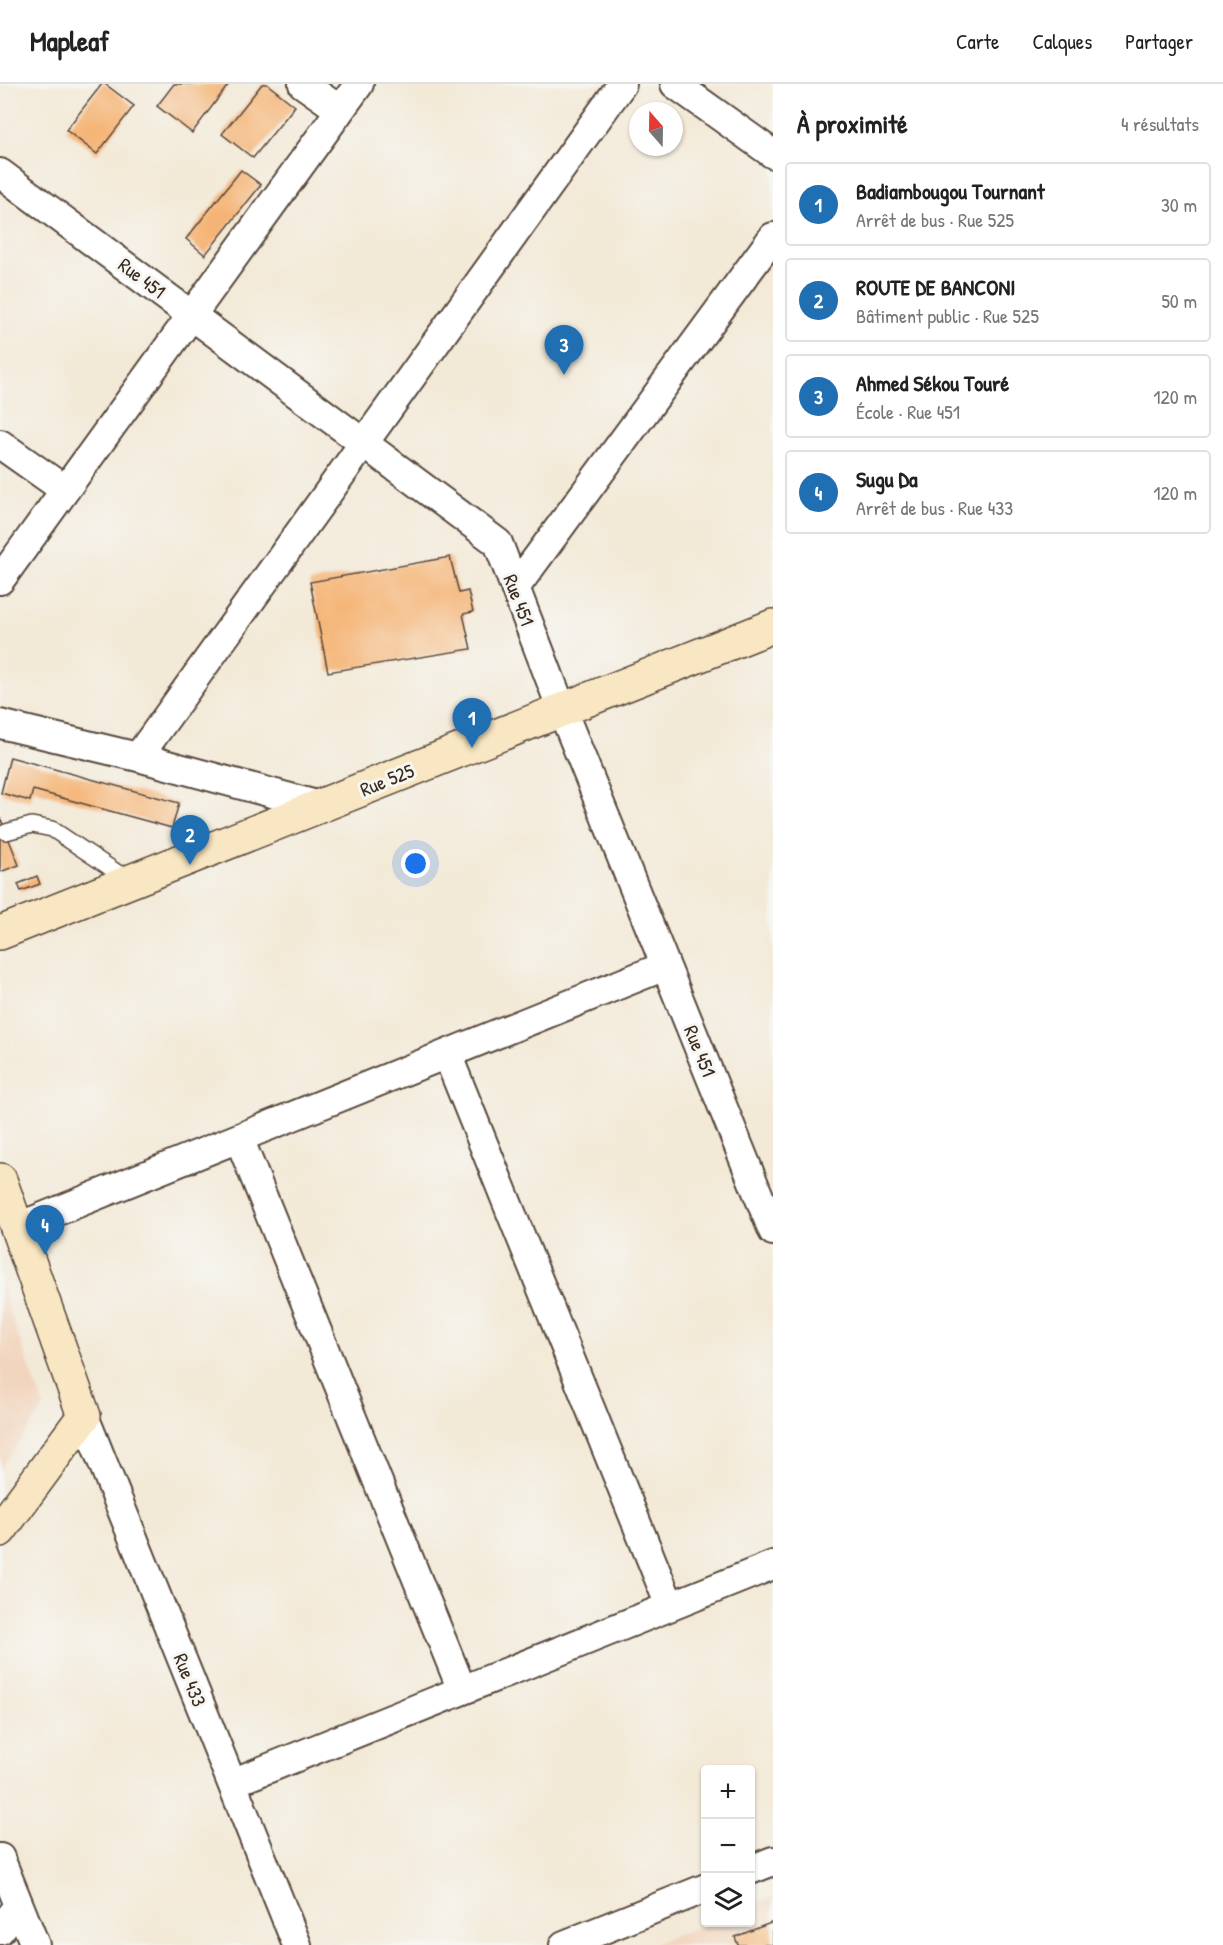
<!DOCTYPE html>
<html lang="fr">
<head>
<meta charset="utf-8">
<style>
	:root { --surface:#fff; --page:#f2f2f2; --text:#222; --muted:#767676; --line:#e0e0e0; --accent:#1f6fb2 }
	body { margin:0; font-family:"Patrick Hand",sans-serif; background:var(--page); color:var(--text) }
	.controls { position:absolute; right:18px; bottom:18px; display:grid; overflow:hidden; border-radius:6px; box-shadow:0 2px 4px #0004 }
	.controls button { width:54px; height:54px; display:grid; place-items:center; padding:0; border:0; border-bottom:2px solid var(--line); background:var(--surface); color:var(--text); font:30px sans-serif }
	.compass { position:absolute; left:629px; top:18px; width:54px; height:54px; border-radius:50%; background:var(--surface); box-shadow:0 2px 4px #0004; rotate:340deg }
	.you { position:absolute; left:416px; top:780px; width:21px; height:21px; margin:-15px; border:4px solid #fff; border-radius:50%; background:#1a73e8; box-shadow:0 0 0 9px #1a73e833 }
	.badge { display:grid; place-items:center; width:39px; height:39px; border-radius:50%; background:var(--accent); color:#fff; font-size:20px; font-weight:700 }
	.pin { position:absolute; translate:-50% -50px; filter:drop-shadow(0 2px 3px #0008) }
	.pin::after { content:''; position:absolute; top:32px; width:21px; height:18px; background:inherit; clip-path:polygon(0 0,100% 0,50% 100%) }
	.list { margin:0; padding:0; list-style:none }
	h2 { display:flex; justify-content:space-between; align-items:center; height:78px; margin:0; padding:0 24px; font-size:26px }
	h2 small { font-size:20px; font-weight:400; color:var(--muted) }
	.list li { display:grid; grid-template-columns:39px 1fr auto; gap:18px; align-items:center; box-sizing:border-box; height:84px; margin:0 12px 12px; padding:0 12px; border:2px solid var(--line); border-radius:6px }
	.list b { display:block; font-size:22px; white-space:nowrap }
	.list p { margin:0; font-size:20px; white-space:nowrap; color:var(--muted) }
	.list em { font-size:20px; font-style:normal; color:var(--muted) }
	.icon { flex:none; width:33px; height:33px; fill:none; stroke:currentColor; stroke-width:2; stroke-linecap:round; stroke-linejoin:round }
	.map { position:relative; flex:none; width:773px; height:1861px; overflow:hidden }
	header { display:flex; align-items:center; gap:36px; box-sizing:border-box; height:84px; padding:0 30px; background:var(--surface); border-bottom:2px solid var(--line) }
	header strong { font-size:28px }
	nav { display:flex; gap:33px; margin-inline-start:auto; font-size:21px }
	main { display:flex }
	aside { flex:1; background:var(--surface) }
	.map>svg:first-child { display:block }
	.built { fill:#f2d5bd }
	.building { fill:#f5b475 }
	.lines { fill:none; stroke-linecap:round; stroke-linejoin:round }
	.lane-casing { stroke:#57473a; stroke-width:18 }
	.street-casing { stroke:#57473a; stroke-width:32 }
	.secondary-casing { stroke:#57473a; stroke-width:36 }
	.lane { stroke:#fff; stroke-width:15 }
	.street { stroke:#fff; stroke-width:28 }
	.secondary { stroke:#f9e7c3; stroke-width:33 }
	.labels { text-anchor:middle; stroke-width:6; stroke-linejoin:round; paint-order:stroke }
	.street-label { font-size:20px; fill:#3b2a1e; stroke:#f6f6f2 }
</style>
</head>
<body>
<header>
<strong>Mapleaf</strong>
<nav><a>Carte</a><a>Calques</a><a>Partager</a></nav>
</header>
<main>
<div class="map">
<svg width="773" height="1861" viewBox="0 0 773 1861">
	<rect width="100%" height="100%" fill="#f6f6f2"/>
	<filter id="ink" filterUnits="userSpaceOnUse"><feTurbulence type="fractalNoise" baseFrequency=".0167" numOctaves="2"/><feDisplacementMap in="SourceGraphic" scale="12" xChannelSelector="R" yChannelSelector="G"/><feConvolveMatrix kernelMatrix="1 2 1 2 8 2 1 2 1" color-interpolation-filters="sRGB"/></filter>
	<filter id="wash" filterUnits="userSpaceOnUse"><feTurbulence type="fractalNoise" baseFrequency=".008" numOctaves="4" result="noise"/><feDisplacementMap in="SourceGraphic" scale="24" xChannelSelector="R" yChannelSelector="G"/><feGaussianBlur stdDeviation="1.35" result="paint"/><feColorMatrix in="noise" values="0 0 0 0 0 0 0 0 0 0 0 0 0 0 0 0 0 1.4 0 .05"/><feComposite in="paint" operator="in"/></filter>
	<g filter="url(#wash)">
		<rect width="100%" height="100%" fill="#f3e9d7"/>
		<!-- built -->
		<path class="built" d="M 0,1201 L 44,1323 L 0,1385 Z
			M 773,1812 L 773,1861 L 651,1861 L 707,1839 L 750,1838 L 751,1821 Z"/>
		<g id="blocks">
			<!-- building -->
			<path class="building" d="M 102,0 L 105,0 L 134,22 L 97,70 L 66,46 Z
				M 174,0 L 229,0 L 192,49 L 157,22 Z
				M 262,0 L 267,0 L 295,22 L 253,74 L 222,50 Z
				M 241,86 L 261,101 L 205,171 L 186,155 Z
				M 450,473 L 459,509 L 468,507 L 473,528 L 463,530 L 471,565 L 328,588 L 310,498 Z
				M 10,673 L 179,719 L 172,744 L 33,706 L 30,717 L 1,709 Z
				M 0,733 L 19,781 L 0,788 Z
				M 37,792 L 40,800 L 21,807 L 18,800 Z
				M 773,1838 L 773,1861 L 738,1861 L 735,1853 Z"/>
		</g>
	</g>
	<g filter="url(#ink)">
		<use href="#blocks" fill-opacity="0" stroke="#57473a" stroke-width="1.5"/>
		<g class="lines">
			<defs>
				<path id="lane" d="M 6,748 L 32,741 L 52,745 L 130,797"/>
				<path id="street" d="M 303,0 L 340,26
					M 675,0 L 773,70
					M 0,89 L 498,459 L 562,626 L 773,1147
					M 0,360 L 65,406
					M 0,496 L 359,0
					M 515,504 L 773,153
					M 0,640 L 138,673 L 320,722
					M 138,673 L 622,0
					M 447,970 L 670,1522
					M 239,1054 L 462,1606
					M 18,1143 L 665,882
					M 84,1332 L 297,1861
					M 232,1699 L 773,1481
					M 0,1774 L 35,1861
					M 750,1786 L 773,1777
					M 0,1846 L 19,1822
					M 564,1861 L 706,1804"/>
				<path id="secondary" d="M 0,849 L 773,542
					M 0,1096 L 84,1332 L 0,1446"/>
			</defs>
			<!-- lane casing -->
			<use href="#lane" class="lane-casing"/>
			<!-- street casing -->
			<use href="#street" class="street-casing"/>
			<!-- secondary casing -->
			<use href="#secondary" class="secondary-casing"/>
			<!-- lane -->
			<use href="#lane" class="lane"/>
			<!-- street -->
			<use href="#street" class="street"/>
			<!-- secondary -->
			<use href="#secondary" class="secondary"/>
		</g>
	</g>
	<g class="labels">
		<!-- street labels -->
		<g class="street-label">
			<text transform="translate(142 194) rotate(37)" y="7">Rue 451</text>
			<text transform="translate(519 516) rotate(69)" y="7">Rue 451</text>
			<text transform="translate(387 696) rotate(-22)" y="7">Rue 525</text>
			<text transform="translate(700 967) rotate(68)" y="7">Rue 451</text>
			<text transform="translate(190 1596) rotate(68)" y="7">Rue 433</text>
		</g>
	</g>
</svg>
<div class="controls">
<button>+</button>
<button>−</button>
<button><svg class="icon" aria-label="layers" viewBox="0 0 24 24"><path d="M12 4l9 5-9 5-9-5zM3 14l9 5 9-5"/></svg></button>
</div>
<svg class="compass" viewBox="-18 -18 36 36"><path d="M0-13l5 13h-10z" fill="#e53935"/><path d="M0 13l5-13h-10z" fill="#767676"/></svg>
<div class="you"></div>
<div class="pin badge" style="left:472px;top:664px">1</div>
<div class="pin badge" style="left:190px;top:781px">2</div>
<div class="pin badge" style="left:564px;top:291px">3</div>
<div class="pin badge" style="left:45px;top:1171px">4</div>
</div>
<aside>
<h2>À proximité<small>4 résultats</small></h2>
<ul class="list">
<li><span class="badge">1</span><div><b>Badiambougou Tournant</b><p>Arrêt de bus · Rue 525</p></div><em>30 m</em></li>
<li><span class="badge">2</span><div><b>ROUTE DE BANCONI</b><p>Bâtiment public · Rue 525</p></div><em>50 m</em></li>
<li><span class="badge">3</span><div><b>Ahmed Sékou Touré</b><p>École · Rue 451</p></div><em>120 m</em></li>
<li><span class="badge">4</span><div><b>Sugu Da</b><p>Arrêt de bus · Rue 433</p></div><em>120 m</em></li>
</ul>
</aside>
</main>
</body>
</html>
